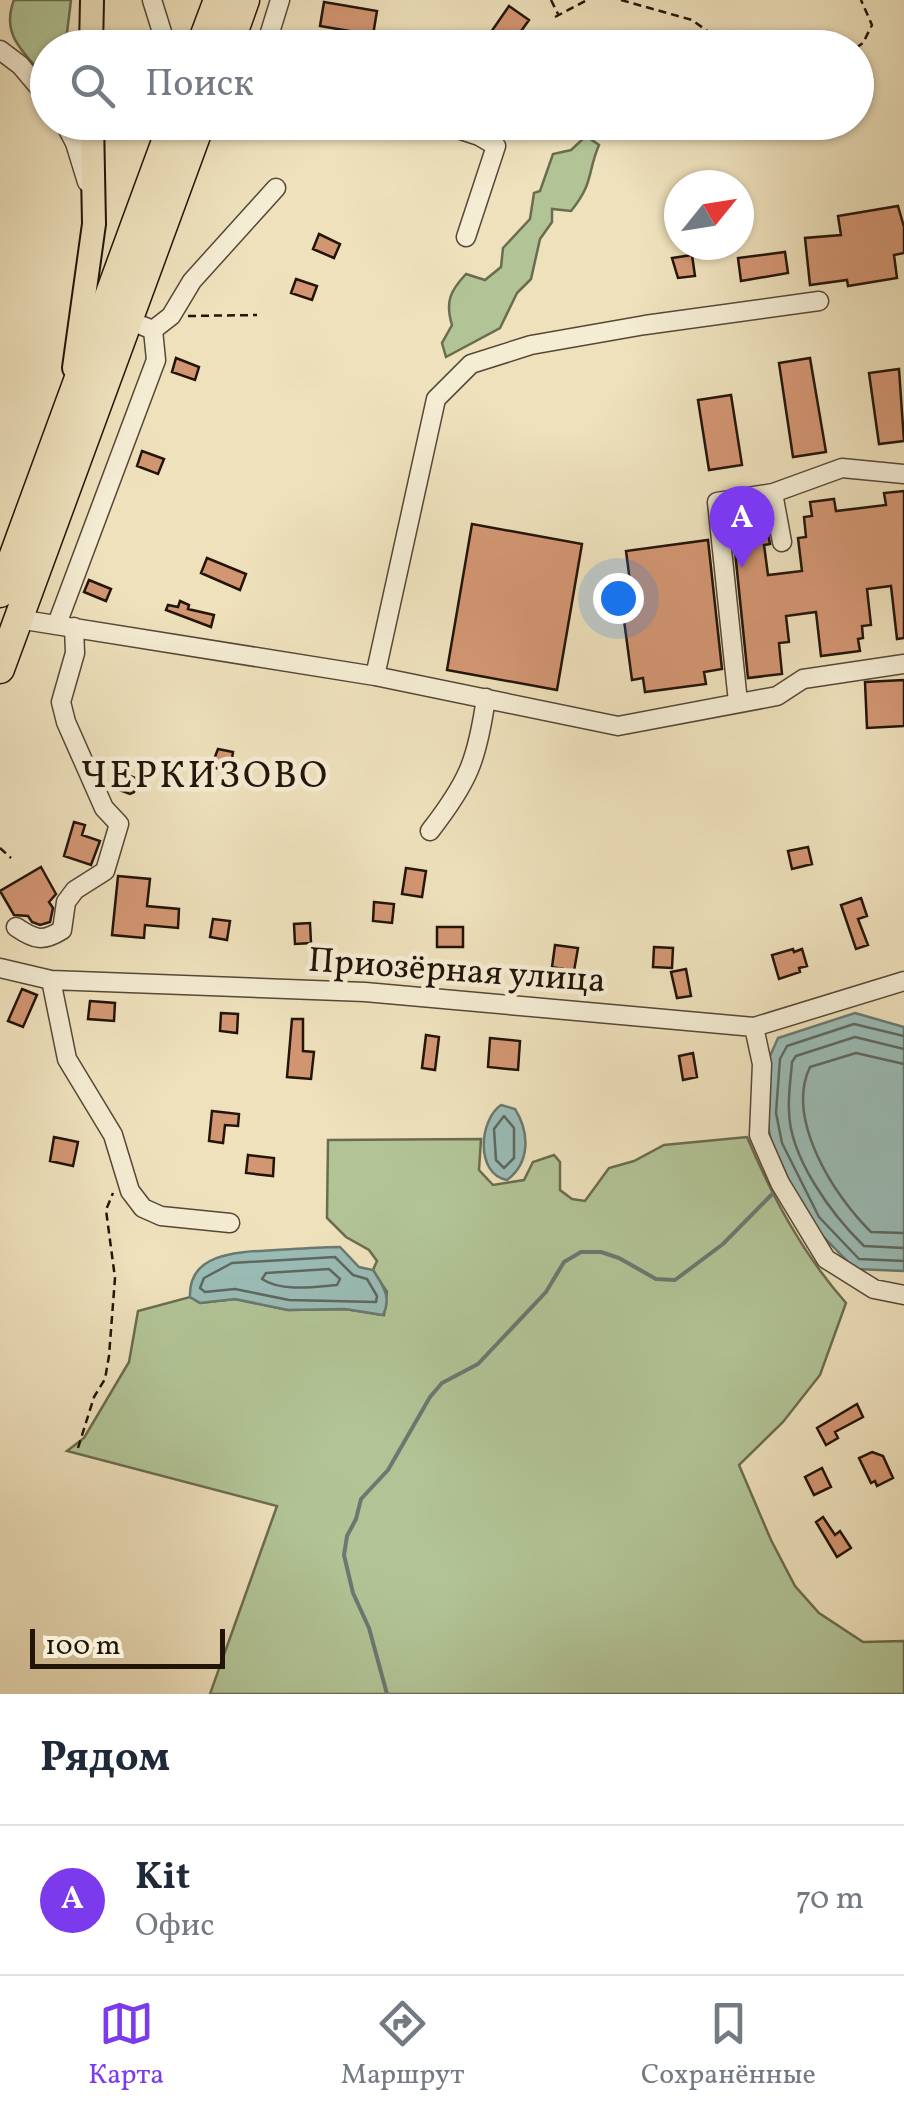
<!DOCTYPE html>
<html lang="ru">
<head>
<meta charset="utf-8">
<style>
	:root { --surface:#fff; --page:#f6f6f7; --text:#1f2937; --muted:#747a83; --line:#e0e1e3; --accent:#7c3aed }
	body { margin:0; font-family:Vollkorn,serif; background:var(--page); color:var(--text) }
	.compass { position:absolute; left:664px; top:170px; width:90px; height:90px; border-radius:50%; background:var(--surface); box-shadow:0 2px 8px #0004; rotate:60deg }
	.scale { position:absolute; left:30px; bottom:25px; width:195px; box-sizing:border-box; padding-left:10px; border:5px solid #231409; border-top:0; font-size:28px; line-height:35px; white-space:nowrap; color:#231409; -webkit-text-stroke:8px #f4ecd3; paint-order:stroke }
	.you { position:absolute; left:618px; top:598px; width:35px; height:35px; margin:-25px; border:8px solid #fff; border-radius:50%; background:#1a73e8; box-shadow:0 0 0 15px #1a73e833 }
	.badge { display:grid; place-items:center; width:65px; height:65px; border-radius:50%; background:var(--accent); color:#fff; font-size:32px; font-weight:700 }
	.pin { position:absolute; translate:-50% -82px; filter:drop-shadow(0 2px 5px #0008) }
	.pin::after { content:''; position:absolute; top:52px; width:35px; height:30px; background:inherit; clip-path:polygon(0 0,100% 0,50% 100%) }
	.list { margin:0; padding:0; list-style:none }
	h2 { display:flex; justify-content:space-between; align-items:center; height:130px; margin:0; padding:0 40px; font-size:42px }
	h2 small { font-size:32px; font-weight:400; color:var(--muted) }
	.list li { display:grid; grid-template-columns:65px 1fr auto; gap:30px; align-items:center; box-sizing:border-box; height:150px; padding:0 40px; border-top:2px solid var(--line) }
	.list b { display:block; font-size:38px; white-space:nowrap }
	.list p { margin:0; font-size:32px; white-space:nowrap; color:var(--muted) }
	.list em { font-size:32px; font-style:normal; color:var(--muted) }
	.icon { flex:none; width:55px; height:55px; fill:none; stroke:currentColor; stroke-width:2; stroke-linecap:round; stroke-linejoin:round }
	.map { position:relative; flex:none; width:904px; height:1694px; overflow:hidden }
	.search { position:absolute; background:var(--surface); box-shadow:0 2px 8px #0004; left:30px; right:30px; top:30px; height:110px; display:flex; align-items:center; gap:25px; box-sizing:border-box; padding:0 35px; border-radius:55px; color:var(--muted); font-size:38px }
	.sheet { height:280px; background:var(--surface) }
	nav { display:flex; justify-content:space-around; align-items:center; box-sizing:border-box; height:140px; border-top:2px solid var(--line); background:var(--surface); font-size:28px; color:var(--muted) }
	nav a { display:grid; justify-items:center; gap:5px }
	nav .on { color:var(--accent) }
	.map>svg:first-child { display:block }
	.green { fill:#b2c496; stroke:#6a6c50; stroke-width:2.5 }
	.water { fill:#9abcb6; stroke:#6a7971; stroke-width:2.5 }
	.lines { fill:none; stroke-linecap:round; stroke-linejoin:round }
	.shore { stroke:#5e6860; stroke-width:2.5 }
	.stream { stroke:#6a7971; stroke-width:4 }
	.building { fill:#d39673; stroke:#231409; stroke-width:2.5 }
	.minor-casing { stroke:#564736; stroke-width:21 }
	.major-casing { stroke:#231409; stroke-width:26 }
	.highway-casing { stroke:#231409; stroke-width:31 }
	.path { stroke:#231409; stroke-width:2.5; stroke-dasharray:8 5; stroke-linecap:butt }
	.minor { stroke:#f4ecd3; stroke-width:18 }
	.major { stroke:#eee1bc; stroke-width:22 }
	.highway { stroke:#eee1bc; stroke-width:28 }
	.labels { text-anchor:middle; stroke-width:9; stroke-linejoin:round; paint-order:stroke }
	.street-label { font-size:35px; fill:#231409; stroke:#f4ecd3 }
	.neighbourhood-label { font-size:38px; letter-spacing:2.5px; fill:#231409; stroke:#f4ecd3 }
</style>
</head>
<body>
<div class="map">
<svg width="904" height="1694" viewBox="0 0 904 1694">
	<rect width="100%" height="100%" fill="#eee1bc"/>
	<filter id="stains"><feTurbulence type="fractalNoise" baseFrequency=".002" numOctaves="4"/><feColorMatrix values="0 0 0 0 .2 0 0 0 0 .09 0 0 0 0 .02 0 0 0 .5 -.17"/></filter>
	<radialGradient id="worn" r=".72"><stop offset=".6" stop-color="#630" stop-opacity="0"/><stop offset="1" stop-color="#630" stop-opacity=".3"/></radialGradient>
	<!-- green -->
	<path class="green" d="M 14,0 L 71,0 L 66,41 L 62,47 L 48,48 L 47,79 C 25,53 0,36 14,0 Z
		M 586,136 L 599,145 C 587,173 594,183 571,211 L 552,209 L 552,222 L 540,239 L 531,279 L 517,293 L 500,328 L 446,357 L 442,343 L 452,325 C 445,302 450,291 466,274 L 485,280 L 501,267 L 503,248 L 530,219 L 534,193 L 540,191 L 553,154 L 571,150 Z
		M 747,1137 C 773,1198 802,1253 846,1303 L 820,1375 L 783,1422 L 739,1465 L 771,1540 L 795,1586 L 819,1613 L 863,1642 L 904,1641 L 904,1694 L 210,1694 L 277,1506 L 67,1451 L 84,1438 L 129,1362 L 138,1311 L 190,1297 L 200,1303 L 235,1299 L 288,1310 L 345,1309 L 384,1315 L 387,1292 L 373,1270 L 377,1261 L 369,1250 L 346,1237 L 327,1218 L 328,1140 L 481,1139 L 479,1170 L 493,1185 L 524,1180 L 533,1162 L 554,1155 L 560,1162 L 560,1190 L 572,1199 L 585,1201 L 609,1168 L 634,1161 L 664,1145 Z"/>
	<!-- water -->
	<path class="water" d="M 855,1013 L 904,1027 L 904,1271 L 855,1269 L 811,1224 L 772,1147 L 766,1114 L 770,1056 L 778,1038 Z
		M 501,1105 L 515,1109 C 530,1133 530,1163 507,1180 C 475,1174 479,1120 501,1105 Z
		M 340,1247 L 359,1267 L 373,1270 C 383,1286 392,1297 383,1315 L 345,1309 L 288,1310 L 235,1299 L 200,1303 L 190,1297 C 188,1251 242,1252 276,1250 C 297,1249 319,1247 340,1247 Z"/>
	<g class="lines">
		<!-- shore -->
		<path class="shore" d="M 904,1036 L 854,1024 L 787,1046 L 780,1059 L 776,1113 L 782,1143 L 819,1217 L 859,1259 L 904,1261
			M 904,1049 L 855,1037 L 796,1056 L 792,1062 C 791,1078 788,1094 789,1110 C 789,1157 832,1215 864,1246 L 904,1248
			M 904,1064 L 856,1053 L 810,1067 C 785,1119 834,1196 871,1232 L 904,1233
			M 504,1116 L 514,1128 L 514,1158 L 504,1168 L 496,1160 L 494,1129 Z
			M 335,1257 L 353,1275 L 367,1279 L 377,1296 L 376,1302 L 289,1300 L 235,1289 L 205,1292 L 200,1288 L 204,1278 L 232,1263 Z
			M 329,1269 L 340,1279 L 337,1285 C 314,1287 281,1292 262,1279 L 266,1273 Z"/>
		<!-- stream -->
		<path class="stream" d="M 387,1694 L 369,1628 L 353,1593 L 344,1555 L 347,1536 L 356,1519 L 361,1499 L 388,1470 L 430,1397 L 442,1383 L 478,1364 L 546,1292 L 564,1262 L 581,1252 L 601,1252 L 619,1258 L 656,1279 L 675,1280 L 723,1244 L 778,1188"/>
	</g>
	<!-- building -->
	<path class="building" d="M 324,2 L 377,11 L 373,35 L 320,26 Z
		M 509,6 L 529,20 L 509,48 L 480,48 Z
		M 898,206 L 904,227 L 904,253 L 894,255 L 897,278 L 848,286 L 847,280 L 810,285 L 805,238 L 841,235 L 838,216 Z
		M 319,234 L 340,244 L 334,258 L 313,249 Z
		M 785,252 L 788,273 L 741,281 L 738,258 Z
		M 692,255 L 695,276 L 678,278 L 672,258 Z
		M 296,279 L 317,286 L 312,300 L 291,293 Z
		M 176,358 L 199,367 L 195,380 L 172,372 Z
		M 810,358 L 826,452 L 793,457 L 779,363 Z
		M 899,369 L 904,441 L 879,444 L 869,373 Z
		M 731,395 L 742,465 L 709,470 L 698,400 Z
		M 142,451 L 164,459 L 158,474 L 137,466 Z
		M 904,491 L 904,638 L 897,639 L 891,586 L 867,589 L 871,625 L 862,626 L 863,638 L 858,639 L 860,651 L 821,656 L 816,612 L 786,616 L 789,642 L 779,643 L 782,674 L 748,678 L 733,532 L 740,531 L 739,520 L 759,517 L 761,530 L 767,529 L 770,544 L 764,545 L 768,575 L 802,571 L 798,538 L 806,537 L 804,517 L 812,516 L 810,502 L 834,499 L 836,511 L 886,505 L 884,493 Z
		M 472,524 L 582,544 L 557,690 L 447,670 Z
		M 708,540 L 722,669 L 704,672 L 706,684 L 645,692 L 643,678 L 632,680 L 623,613 L 634,612 L 626,551 Z
		M 207,558 L 246,574 L 240,590 L 201,573 Z
		M 89,580 L 111,589 L 106,601 L 84,592 Z
		M 180,601 L 189,605 L 188,609 L 214,615 L 211,627 L 166,610 L 168,605 L 178,607 Z
		M 904,680 L 904,726 L 867,728 L 865,682 Z
		M 218,749 L 233,752 L 230,771 L 211,767 Z
		M 119,772 L 138,779 L 134,792 L 130,794 L 114,788 Z
		M 74,822 L 85,825 L 82,835 L 100,841 L 91,865 L 64,856 Z
		M 808,847 L 812,864 L 792,869 L 788,851 Z
		M 41,867 L 56,894 L 49,902 L 53,908 L 50,922 L 40,925 L 32,922 L 28,916 L 14,915 L 0,891 Z
		M 406,868 L 426,871 L 422,897 L 402,894 Z
		M 118,876 L 150,879 L 147,906 L 179,909 L 178,928 L 145,925 L 144,938 L 112,935 Z
		M 861,898 L 867,916 L 858,919 L 868,945 L 856,949 L 841,905 Z
		M 374,902 L 394,904 L 392,923 L 373,921 Z
		M 213,919 L 230,921 L 227,940 L 210,937 Z
		M 310,923 L 311,943 L 295,944 L 294,924 Z
		M 437,927 L 463,927 L 463,947 L 437,947 Z
		M 555,945 L 578,948 L 574,971 L 552,967 Z
		M 654,947 L 673,948 L 672,968 L 653,967 Z
		M 793,949 L 794,952 L 802,949 L 807,966 L 799,968 L 800,972 L 779,979 L 772,955 Z
		M 686,969 L 691,996 L 677,998 L 671,972 Z
		M 22,989 L 37,995 L 23,1027 L 8,1021 Z
		M 90,1001 L 115,1003 L 114,1021 L 88,1019 Z
		M 221,1013 L 238,1014 L 237,1033 L 220,1031 Z
		M 292,1019 L 303,1019 L 303,1051 L 314,1052 L 311,1079 L 287,1077 Z
		M 426,1035 L 439,1037 L 435,1070 L 422,1068 Z
		M 490,1038 L 520,1041 L 518,1070 L 488,1067 Z
		M 693,1053 L 697,1077 L 683,1080 L 679,1056 Z
		M 212,1111 L 239,1114 L 238,1126 L 225,1125 L 223,1143 L 209,1141 Z
		M 54,1137 L 78,1142 L 73,1166 L 50,1161 Z
		M 248,1155 L 274,1158 L 273,1176 L 246,1173 Z
		M 857,1404 L 863,1417 L 835,1432 L 838,1438 L 826,1445 L 817,1428 Z
		M 872,1452 L 883,1456 L 893,1478 L 877,1486 L 875,1481 L 871,1483 L 859,1458 Z
		M 822,1468 L 831,1487 L 814,1495 L 805,1477 Z
		M 823,1517 L 835,1535 L 840,1531 L 851,1548 L 837,1557 L 816,1522 Z"/>
	<g class="lines">
		<defs>
			<path id="minor" d="M 152,0 L 167,48
				M 269,48 L 267,42 L 280,0
				M 0,50 L 20,65 L 48,98
				M 64,122 L 75,143 L 87,182
				M 437,122 L 479,136 L 496,146 L 466,237
				M 143,326 L 153,330 L 171,316 L 192,281 L 276,188
				M 773,493 L 842,468 L 904,474
				M 18,619 L 375,676 L 618,726 L 777,696 L 803,679 L 904,664
				M 57,624 L 156,360 L 153,330
				M 375,676 L 436,399 L 471,364 L 531,345 L 645,325 L 819,301
				M 738,702 L 717,502 L 773,493 L 782,542
				M 430,831 C 468,782 477,761 486,698
				M 16,927 C 35,940 43,942 62,930 L 66,902 L 75,890 L 105,871 L 119,824 L 104,808 L 66,722 L 61,702 L 75,653 L 74,627
				M 0,968 L 51,980 L 365,992 L 754,1027 L 904,981
				M 51,980 L 67,1059 L 113,1135 L 130,1191 L 143,1208 L 161,1216 L 230,1223
				M 754,1027 L 762,1064 L 759,1135 L 780,1183 L 826,1259 L 874,1289 L 904,1295"/>
			<path id="major" d="M 91,48 L 92,0
				M 74,368 L 94,224 L 92,122"/>
			<path id="highway" d="M 200,48 L 218,0
				M 228,48 L 245,0
				M 0,593 L 173,122
				M 0,669 L 201,122"/>
		</defs>
		<!-- minor casing -->
		<use href="#minor" class="minor-casing"/>
		<!-- major casing -->
		<use href="#major" class="major-casing"/>
		<!-- highway casing -->
		<use href="#highway" class="highway-casing"/>
		<!-- path -->
		<path class="path" d="M 551,0 L 558,14
			M 621,0 L 692,20 L 731,48
			M 555,17 L 587,0
			M 856,48 L 863,43 L 872,25 L 861,0
			M 188,316 L 257,315
			M 0,848 L 11,858
			M 78,1448 L 94,1397 L 105,1379 L 109,1356 L 115,1278 L 106,1210 L 113,1193"/>
		<!-- minor -->
		<use href="#minor" class="minor"/>
		<!-- major -->
		<use href="#major" class="major"/>
		<!-- highway -->
		<use href="#highway" class="highway"/>
	</g>
	<g class="labels">
		<!-- street labels -->
		<g class="street-label">
			<text transform="translate(457 969) rotate(4)" y="12">Приозёрная улица</text>
		</g>
		<!-- neighbourhood labels -->
		<g class="neighbourhood-label">
			<text x="205" y="787">ЧЕРКИЗОВО</text>
		</g>
	</g>
	<rect width="100%" height="100%" filter="url(#stains)"/>
	<rect width="100%" height="100%" fill="url(#worn)"/>
</svg>
<svg class="compass" viewBox="-18 -18 36 36"><path d="M0-13l5 13h-10z" fill="#e53935"/><path d="M0 13l5-13h-10z" fill="#747a83"/></svg>
<div class="scale">100 m</div>
<div class="you"></div>
<div class="pin badge" style="left:742px;top:568px">A</div>
<div class="search"><svg class="icon" aria-label="search" viewBox="0 0 24 24"><circle cx="10" cy="10" r="6"/><path d="M15 15l6 6"/></svg>Поиск</div>
</div>
<section class="sheet">
<h2>Рядом<small></small></h2>
<ul class="list">
<li><span class="badge">A</span><div><b>Kit</b><p>Офис</p></div><em>70 m</em></li>
</ul>
</section>
<nav>
<a class="on"><svg class="icon" aria-label="map" viewBox="0 0 24 24"><path d="M3 6l6-2 6 2 6-2v14l-6 2-6-2-6 2zM9 4v14M15 6v14"/></svg>Карта</a>
<a><svg class="icon" aria-label="directions" viewBox="0 0 24 24"><path d="M12 3l9 9-9 9-9-9zM9 14v-3h6M13 9l2 2-2 2"/></svg>Маршрут</a>
<a><svg class="icon" aria-label="saved" viewBox="0 0 24 24"><path d="M7 4h10v16l-5-4-5 4z"/></svg>Сохранённые</a>
</nav>
</body>
</html>
